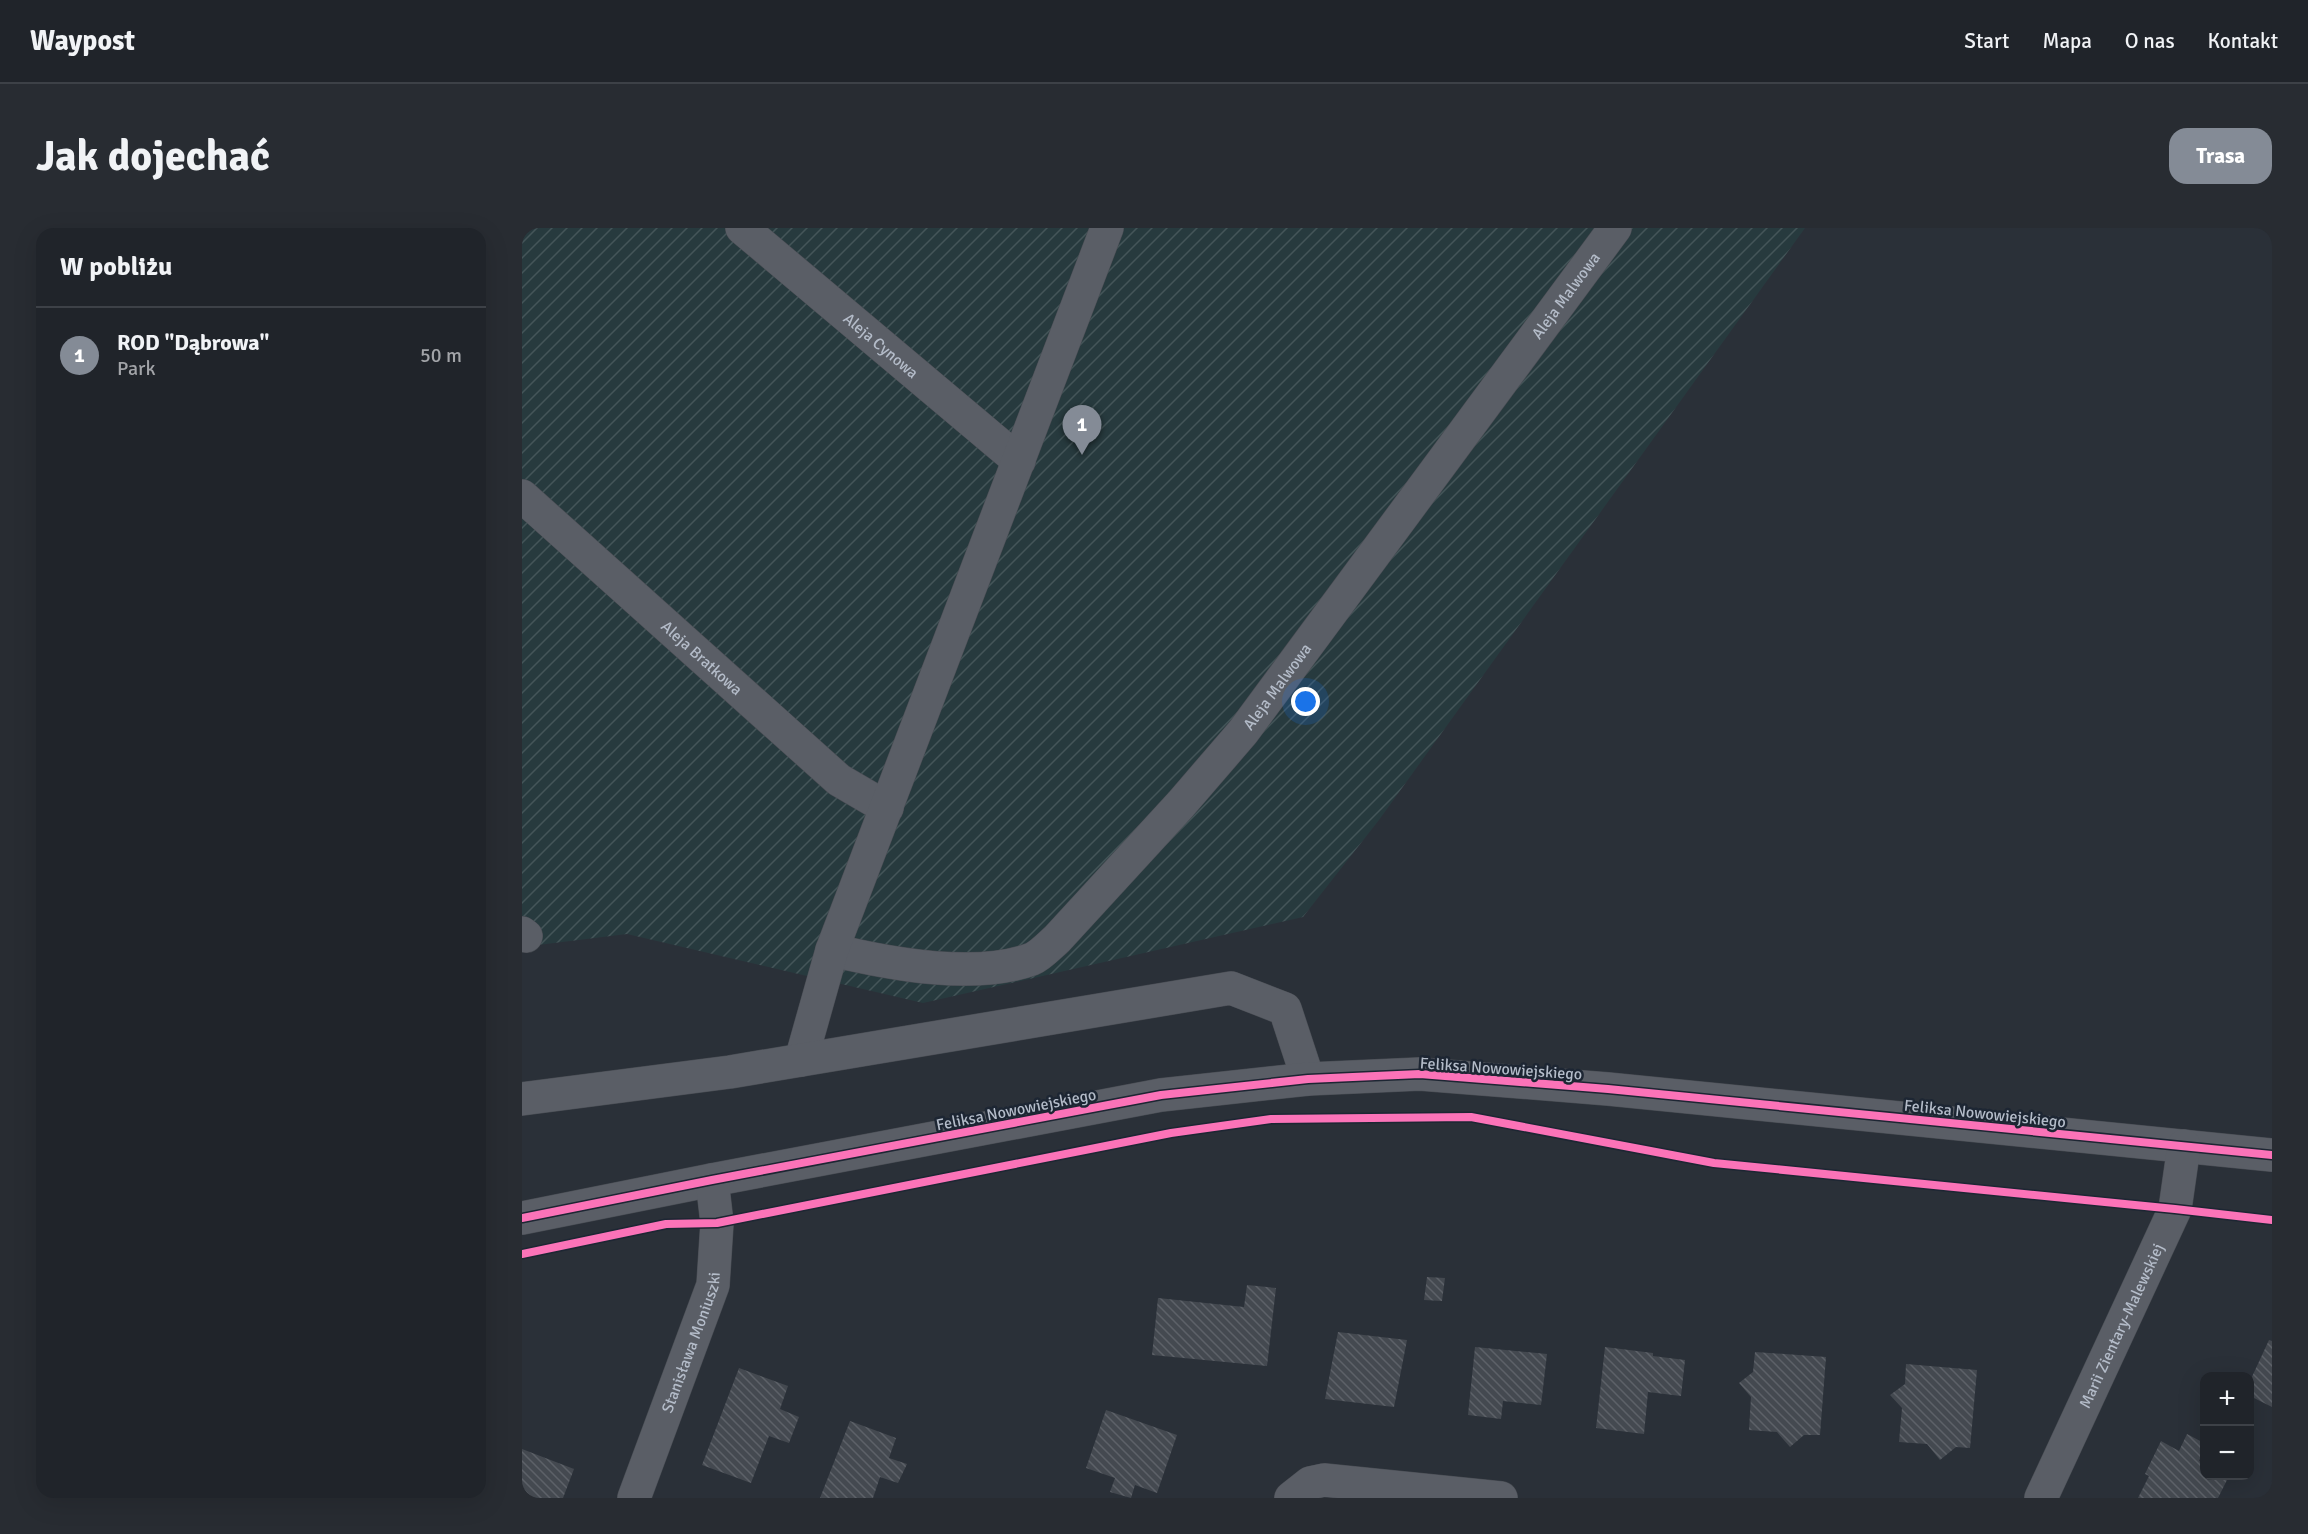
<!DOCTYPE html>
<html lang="pl">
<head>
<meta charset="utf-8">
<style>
	:root { --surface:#20242a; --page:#282c32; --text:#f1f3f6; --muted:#a2a4a8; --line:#3d4147; --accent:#848b96 }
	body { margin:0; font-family:Signika,sans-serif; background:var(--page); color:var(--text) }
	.controls { position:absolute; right:18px; bottom:18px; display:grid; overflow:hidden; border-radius:12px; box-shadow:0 6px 24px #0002 }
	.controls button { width:54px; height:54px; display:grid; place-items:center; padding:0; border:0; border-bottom:2px solid var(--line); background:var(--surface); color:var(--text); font:30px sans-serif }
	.you { position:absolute; left:784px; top:474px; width:21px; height:21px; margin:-15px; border:4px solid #fff; border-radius:50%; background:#1a73e8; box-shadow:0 0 0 9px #1a73e833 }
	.badge { display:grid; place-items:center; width:39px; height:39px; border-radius:50%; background:var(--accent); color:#fff; font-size:20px; font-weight:700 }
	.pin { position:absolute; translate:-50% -50px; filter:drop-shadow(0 2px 3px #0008) }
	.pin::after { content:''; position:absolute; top:32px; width:21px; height:18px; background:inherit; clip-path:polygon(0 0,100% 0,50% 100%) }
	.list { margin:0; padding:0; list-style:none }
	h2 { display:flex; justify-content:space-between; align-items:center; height:78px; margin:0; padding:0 24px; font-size:26px }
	h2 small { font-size:20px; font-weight:400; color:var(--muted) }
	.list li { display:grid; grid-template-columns:39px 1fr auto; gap:18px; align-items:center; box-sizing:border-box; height:96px; padding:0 24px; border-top:2px solid var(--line) }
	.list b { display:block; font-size:22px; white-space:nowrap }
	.list p { margin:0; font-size:20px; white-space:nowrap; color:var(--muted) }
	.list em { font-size:20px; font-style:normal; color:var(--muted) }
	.map { position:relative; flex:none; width:1750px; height:1270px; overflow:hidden; border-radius:18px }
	header { display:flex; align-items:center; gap:36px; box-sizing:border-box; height:84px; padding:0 30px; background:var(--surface); border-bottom:2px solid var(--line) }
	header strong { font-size:28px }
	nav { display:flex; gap:33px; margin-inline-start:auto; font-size:21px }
	.intro { display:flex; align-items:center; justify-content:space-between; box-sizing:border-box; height:144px; padding:0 36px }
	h1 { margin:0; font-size:42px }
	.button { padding:15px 27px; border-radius:18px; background:var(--accent); color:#fff; font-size:21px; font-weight:700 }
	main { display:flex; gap:36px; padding:0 36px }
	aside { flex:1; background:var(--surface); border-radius:18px; box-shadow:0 6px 24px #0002 }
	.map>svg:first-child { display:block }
	.garden { fill:url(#garden-furrows) }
	.building { fill:url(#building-back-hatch) }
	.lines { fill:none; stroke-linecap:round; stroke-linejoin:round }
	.minor-casing { stroke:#484c53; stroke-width:34 }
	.minor { stroke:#5a5e66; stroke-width:33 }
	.cycleway-casing { stroke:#1d2633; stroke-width:11 }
	.cycleway { stroke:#fb73b8; stroke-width:8 }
	.labels { text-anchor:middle; stroke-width:5; stroke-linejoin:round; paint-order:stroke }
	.street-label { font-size:16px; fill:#b4bcc9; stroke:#1d2633 }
</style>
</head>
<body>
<header>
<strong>Waypost</strong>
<nav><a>Start</a><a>Mapa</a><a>O nas</a><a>Kontakt</a></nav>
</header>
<div class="intro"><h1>Jak dojechać</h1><a class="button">Trasa</a></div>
<main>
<aside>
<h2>W pobliżu<small></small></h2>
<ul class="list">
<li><span class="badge">1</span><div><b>ROD &quot;Dąbrowa&quot;</b><p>Park</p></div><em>50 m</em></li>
</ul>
</aside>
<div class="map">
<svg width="1750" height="1270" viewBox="0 0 1750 1270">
	<defs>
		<pattern id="garden-furrows" width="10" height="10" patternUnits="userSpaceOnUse" patternTransform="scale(1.5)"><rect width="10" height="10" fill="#273a3e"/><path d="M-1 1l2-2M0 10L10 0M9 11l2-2" fill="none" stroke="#445559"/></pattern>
		<pattern id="building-back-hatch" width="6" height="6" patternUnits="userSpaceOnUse" patternTransform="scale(1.5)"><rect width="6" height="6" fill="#444950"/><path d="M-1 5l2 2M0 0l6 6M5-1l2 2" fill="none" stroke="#5d6168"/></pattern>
	</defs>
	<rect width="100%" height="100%" fill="#2a3038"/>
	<!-- garden -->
	<path class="garden" d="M 0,0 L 1283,0 L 857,592 L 781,689 L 401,775 L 105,706 L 0,719 Z"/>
	<!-- building -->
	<path class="building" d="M 905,1049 L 923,1050 L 920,1073 L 902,1072 Z
		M 725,1057 L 754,1060 L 745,1138 L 630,1127 L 636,1070 L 722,1079 Z
		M 816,1104 L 885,1112 L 872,1179 L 803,1171 Z
		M 1747,1112 L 1750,1113 L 1750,1179 L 1728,1168 L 1728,1153 Z
		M 953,1119 L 1025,1126 L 1019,1177 L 981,1173 L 979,1191 L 946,1187 Z
		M 1083,1119 L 1131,1125 L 1131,1128 L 1163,1132 L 1159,1168 L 1126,1164 L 1122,1206 L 1074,1200 Z
		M 1233,1124 L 1304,1129 L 1298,1207 L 1282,1207 L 1268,1219 L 1255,1204 L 1227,1202 L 1229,1169 L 1217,1155 L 1231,1144 Z
		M 1384,1136 L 1455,1142 L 1448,1220 L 1434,1219 L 1418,1232 L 1405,1216 L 1377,1214 L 1380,1180 L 1368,1167 L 1383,1156 Z
		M 217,1140 L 266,1158 L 258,1181 L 277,1189 L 267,1215 L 247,1208 L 229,1255 L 180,1237 Z
		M 584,1182 L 655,1207 L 635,1265 L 613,1257 L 609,1270 L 588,1264 L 593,1250 L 564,1240 Z
		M 328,1193 L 374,1210 L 367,1230 L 385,1236 L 376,1255 L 358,1249 L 351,1270 L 298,1270 Z
		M 1665,1206 L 1682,1215 L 1682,1222 L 1677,1233 L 1682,1235 L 1682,1248 L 1707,1248 L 1696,1270 L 1616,1270 L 1627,1248 L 1623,1246 L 1639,1213 L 1657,1223 Z
		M 0,1221 L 52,1241 L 41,1270 L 0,1270 Z"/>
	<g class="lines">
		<defs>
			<g id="minor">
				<path id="s1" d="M 220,0 L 497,233"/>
				<path id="s2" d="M 0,268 L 317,552 L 365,580"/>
				<path d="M 0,705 L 4,708"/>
				<path id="s3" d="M 310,722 C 368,736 453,752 510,731 C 519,727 528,717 535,711 L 659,576 L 721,504 L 1093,0"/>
				<path d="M 279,832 L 310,722 L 585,0"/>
				<path d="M 0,871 L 208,844 L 709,760 L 763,781 L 786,851"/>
				<path d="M 0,990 L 190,952 L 639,867 L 786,851 L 898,846 L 1086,861 L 1750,927"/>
				<path id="s4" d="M 112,1270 L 191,1057 L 195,995 L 190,952"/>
				<path d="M 769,1270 L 788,1255 L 802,1252 L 979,1270"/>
				<path id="s5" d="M 1519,1270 L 1653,981 L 1662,918"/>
			</g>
		</defs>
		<!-- minor casing -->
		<use href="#minor" class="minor-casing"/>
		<!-- minor -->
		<use href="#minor" class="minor"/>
		<defs>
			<path id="cycleway" d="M 0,990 L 190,952 L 639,867 L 786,851 L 898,846 L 1086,861 L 1750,927
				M 0,1026 L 144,996 L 195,995 L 649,905 L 749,891 L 949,889 L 1192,935 L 1653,981 L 1750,992"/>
		</defs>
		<!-- cycleway casing -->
		<use href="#cycleway" class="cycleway-casing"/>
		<!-- cycleway -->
		<use href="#cycleway" class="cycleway"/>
	</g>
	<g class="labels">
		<!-- street labels -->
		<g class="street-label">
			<text dy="6" stroke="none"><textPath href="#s3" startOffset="1056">Aleja Malwowa</textPath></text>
			<text dy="6" stroke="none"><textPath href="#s1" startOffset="182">Aleja Cynowa</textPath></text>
			<text dy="6" stroke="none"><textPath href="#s2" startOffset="242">Aleja Bratkowa</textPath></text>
			<text dy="6" stroke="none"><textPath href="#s3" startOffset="570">Aleja Malwowa</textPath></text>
			<text transform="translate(979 840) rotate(4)" y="6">Feliksa Nowowiejskiego</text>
			<text transform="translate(494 881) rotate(-11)" y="6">Feliksa Nowowiejskiego</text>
			<text transform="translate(1463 885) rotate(6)" y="6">Feliksa Nowowiejskiego</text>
			<text dy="6" stroke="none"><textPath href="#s5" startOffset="190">Marii Zientary-Malewskiej</textPath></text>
			<text dy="6" stroke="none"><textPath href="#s4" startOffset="166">Stanisława Moniuszki</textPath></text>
		</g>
	</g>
</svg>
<div class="controls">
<button>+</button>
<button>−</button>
</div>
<div class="you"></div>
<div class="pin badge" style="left:560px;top:227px">1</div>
</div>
</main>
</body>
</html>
